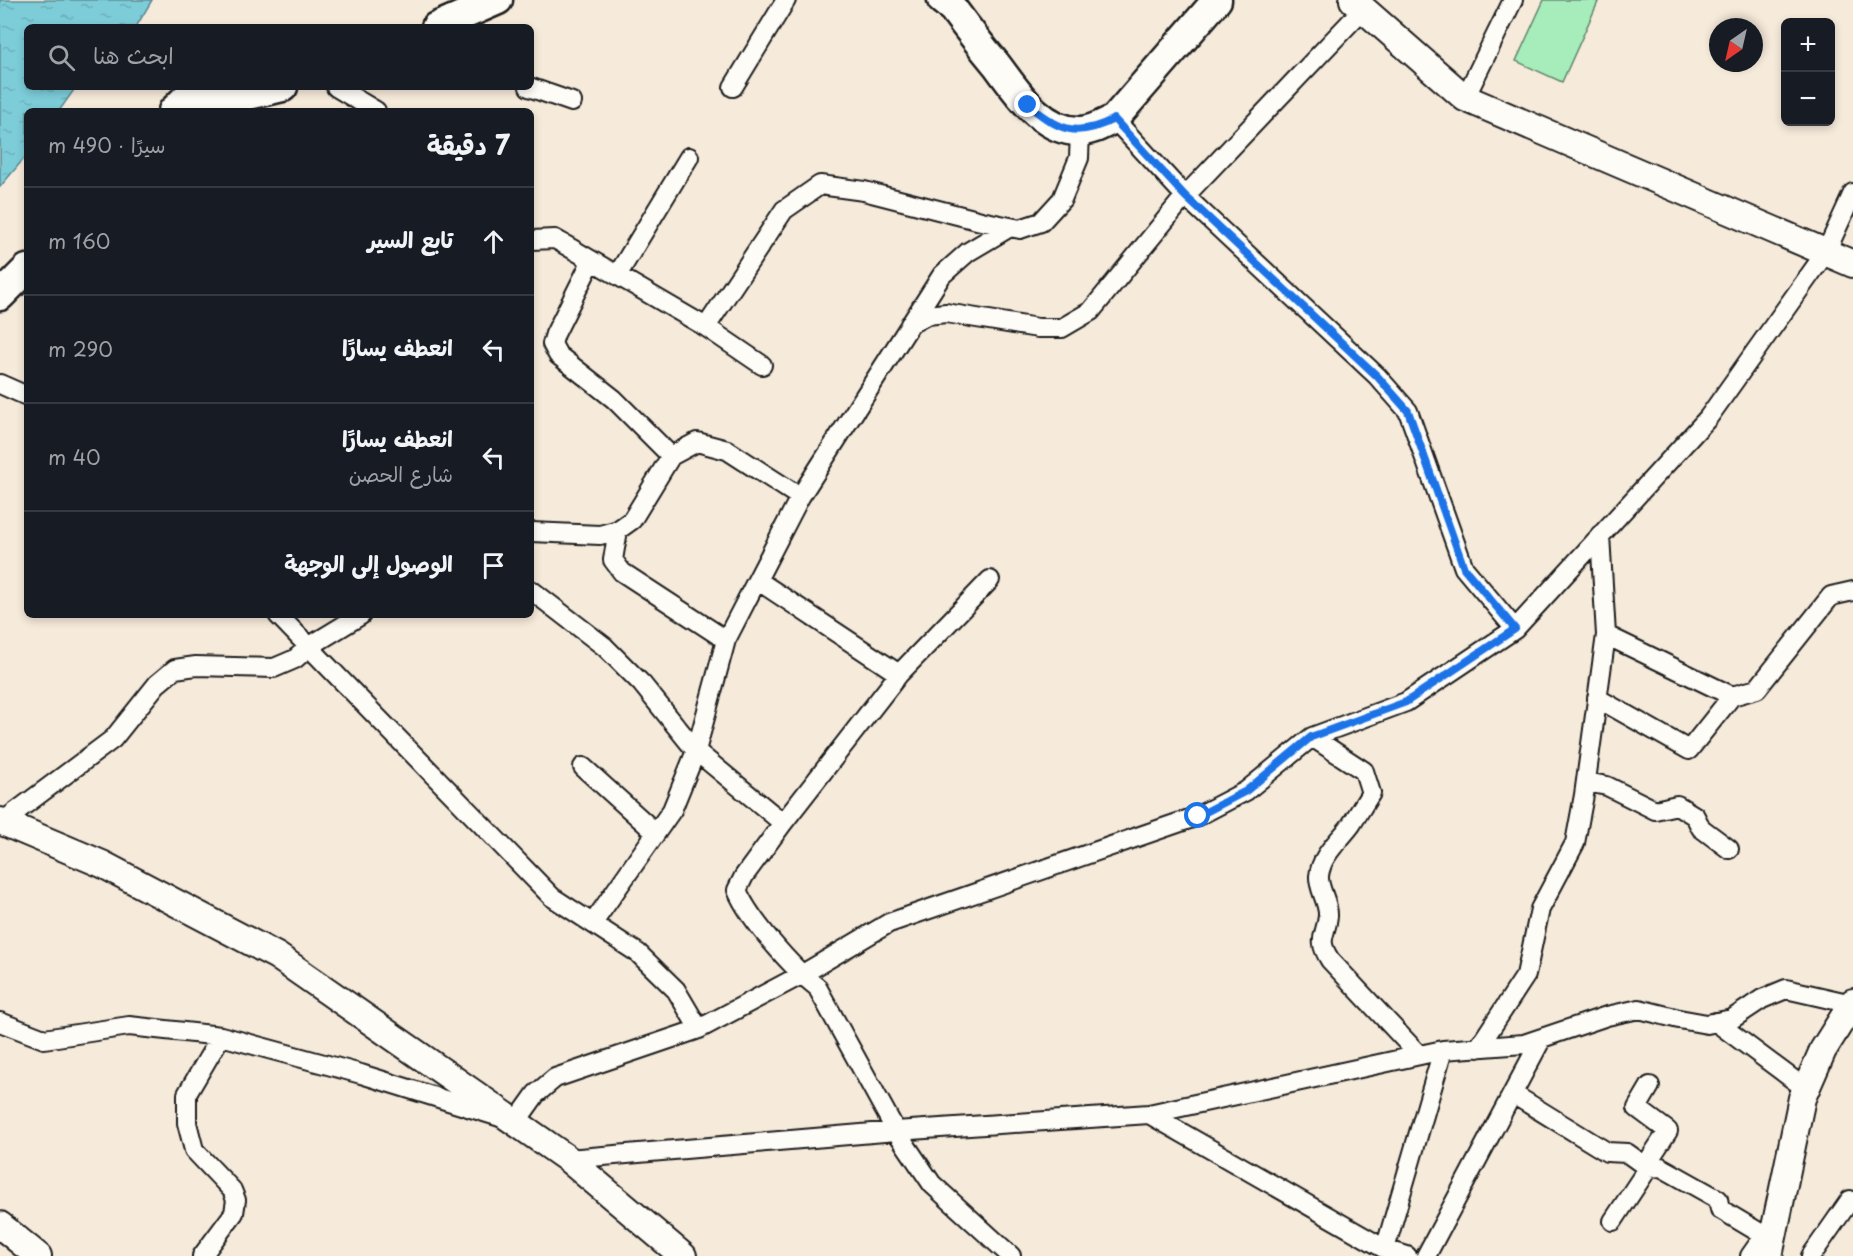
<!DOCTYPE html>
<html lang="ar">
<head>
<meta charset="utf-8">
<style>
	:root { --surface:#171b24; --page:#20242c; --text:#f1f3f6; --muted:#9ea1a6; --line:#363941 }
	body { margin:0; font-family:"Playpen Sans","Playpen Sans Arabic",sans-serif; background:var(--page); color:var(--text); direction:rtl }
	.controls { position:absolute; right:18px; top:18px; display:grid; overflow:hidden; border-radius:9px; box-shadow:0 3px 9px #0003 }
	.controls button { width:54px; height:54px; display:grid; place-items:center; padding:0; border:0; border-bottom:2px solid var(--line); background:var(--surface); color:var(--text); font:30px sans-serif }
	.compass { position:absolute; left:1709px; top:18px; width:54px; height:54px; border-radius:50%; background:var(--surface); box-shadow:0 3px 9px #0003; rotate:214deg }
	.stop { position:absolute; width:18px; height:18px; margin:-14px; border:4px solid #1a73e8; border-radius:50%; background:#fff }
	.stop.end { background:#1a73e8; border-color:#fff; box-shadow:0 2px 6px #0008 }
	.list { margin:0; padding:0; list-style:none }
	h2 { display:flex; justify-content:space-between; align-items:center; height:78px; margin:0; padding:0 24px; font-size:26px }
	h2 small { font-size:20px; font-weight:400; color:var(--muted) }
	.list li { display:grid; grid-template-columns:39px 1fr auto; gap:18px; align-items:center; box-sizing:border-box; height:108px; padding:0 24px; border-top:2px solid var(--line) }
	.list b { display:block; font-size:22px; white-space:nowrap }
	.list p { margin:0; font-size:20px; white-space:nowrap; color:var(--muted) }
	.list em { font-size:20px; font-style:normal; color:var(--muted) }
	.icon { flex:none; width:33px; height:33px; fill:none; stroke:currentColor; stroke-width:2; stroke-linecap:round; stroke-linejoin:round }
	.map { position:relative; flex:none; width:1853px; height:1256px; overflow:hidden; direction:ltr }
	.search { position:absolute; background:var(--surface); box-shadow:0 3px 9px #0003; left:24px; top:24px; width:510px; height:66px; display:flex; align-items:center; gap:15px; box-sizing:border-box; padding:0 21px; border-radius:9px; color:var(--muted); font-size:22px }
	.panel { position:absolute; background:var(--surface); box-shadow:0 3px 9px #0003; left:24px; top:108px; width:510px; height:510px; border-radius:9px; direction:rtl }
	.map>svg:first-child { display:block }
	.garden { fill:#a6edbb; stroke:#61846c; stroke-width:1.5 }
	.water { fill:url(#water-ripples); stroke:#56868d; stroke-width:1.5 }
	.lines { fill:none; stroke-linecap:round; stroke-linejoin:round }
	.street-casing { stroke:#1c1c1c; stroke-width:22 }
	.secondary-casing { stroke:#1c1c1c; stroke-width:30 }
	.primary-casing { stroke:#1c1c1c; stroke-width:33 }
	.street { stroke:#fdfcf7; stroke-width:18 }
	.secondary { stroke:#fdfcf7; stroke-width:26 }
	.primary { stroke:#fdfcf7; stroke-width:28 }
	.route { stroke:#1a73e8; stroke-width:8 }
</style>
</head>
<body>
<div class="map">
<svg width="1853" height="1256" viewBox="0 0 1853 1256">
	<defs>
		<pattern id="water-ripples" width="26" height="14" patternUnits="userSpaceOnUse" patternTransform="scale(1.5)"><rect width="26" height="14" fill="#7dcdd9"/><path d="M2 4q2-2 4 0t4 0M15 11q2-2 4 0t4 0" fill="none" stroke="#6bafba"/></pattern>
	</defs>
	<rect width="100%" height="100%" fill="#f6eada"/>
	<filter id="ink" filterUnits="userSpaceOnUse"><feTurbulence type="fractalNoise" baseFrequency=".0167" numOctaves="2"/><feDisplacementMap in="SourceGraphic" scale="12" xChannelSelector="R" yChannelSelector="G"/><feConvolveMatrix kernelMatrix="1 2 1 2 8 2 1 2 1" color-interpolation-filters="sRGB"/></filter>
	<g filter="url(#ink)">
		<!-- garden -->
		<path class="garden" d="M 1544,0 L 1594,0 L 1598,2 L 1562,82 L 1516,61 Z"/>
		<!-- water -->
		<path class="water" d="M 0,0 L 152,0 L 136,27 L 27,27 L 27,87 L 76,87 L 59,111 L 27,111 L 27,155 L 0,187 Z"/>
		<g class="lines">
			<defs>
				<path id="street" d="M 336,87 L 376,111
					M 529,87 L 572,102
					M 733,87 L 786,0
					M 1465,98 L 1513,0
					M 1114,119 L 1185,196 L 1377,376 L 1408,411 L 1464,568 L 1515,629
					M 531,240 L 555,239 L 706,327 L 762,365
					M 591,262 L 555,334 L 552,344 L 558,355 L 614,399 L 671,456
					M 618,274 L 689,157
					M 910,324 L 927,315 L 946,313 L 1038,328 L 1062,328 L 1091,311 L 1185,196 L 1363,9
					M 706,327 L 784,210 L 820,185 L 864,191 L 981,221 L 1020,229 L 1041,222 L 1062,199 L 1079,158 L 1080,131
					M 0,384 L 27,396
					M 618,530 L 613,560 L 622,572 L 726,640
					M 531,532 L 600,535 L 618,530 L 632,520 L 671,456 L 697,442 L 727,450 L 800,497
					M 757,580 L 899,674
					M 990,580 L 899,674 L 783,823 L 744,876 L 737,890 C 749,919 792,968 817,987 L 896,1131 L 932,1184 L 1011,1256
					M 531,590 L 605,647 L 642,684 L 696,751 L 783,823
					M 278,615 L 552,897 L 638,953 L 676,990 L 699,1029
					M 1606,635 L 1732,696 L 1757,689 L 1831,596 L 1853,591
					M 1597,698 L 1689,750 L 1732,696
					M 1312,737 L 1364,771 L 1371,793 C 1364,804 1358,814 1351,825 C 1340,840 1321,855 1319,876 C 1318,889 1329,902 1328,916 C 1326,937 1316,938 1330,960 L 1419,1055
					M 583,767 L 656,833
					M 1586,782 L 1607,786 L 1655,810 L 1677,805 L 1695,816 L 1701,828 L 1729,849
					M 2,822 L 113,739 L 157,684 L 175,669 L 196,666 L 274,668 L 295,659 L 310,646 L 361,615
					M 593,923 L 672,810 L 696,751 L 726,640 L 800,497 L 942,275 L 968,252 L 1010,227
					M 0,1022 L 44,1039 L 129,1026 L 221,1036 L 361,1074 L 516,1122 L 536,1094 L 555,1078 L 699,1029 L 801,975 L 889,923 L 1198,816 L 1246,791 L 1312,737 L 1406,702 L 1515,629 L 1708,418 L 1826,252 L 1853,193
					M 1716,1022 L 1806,1089
					M 1478,1048 L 1526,975 L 1540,909 L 1575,843 L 1584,795 L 1606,635 L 1600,535
					M 1513,1094 L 1607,1152 L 1627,1153 L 1648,1168 L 1661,1167 L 1718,1199 L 1720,1209 L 1772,1240
					M 1149,1114 L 1385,1249 L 1407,1256
					M 568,1159 L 896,1131 L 1149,1114 L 1443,1050 L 1524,1044 L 1607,1016 L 1639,1009 L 1679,1019 L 1707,1024 L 1732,1019 L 1762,999 L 1786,989 L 1852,1004
					M 1645,1166 L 1668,1131 L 1637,1108 L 1650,1086
					M 1613,1221 L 1648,1168
					M 1385,1249 L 1443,1050
					M 202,1256 L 234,1213 L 236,1200 L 232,1190 L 194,1150 L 187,1123 L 187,1094 L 221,1036
					M 1426,1256 L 1542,1038
					M 1750,1256 L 1757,1246 L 1772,1240
					M 1811,1256 L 1850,1200 L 1853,1202"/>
				<path id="secondary" d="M 1353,0 L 1465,98 L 1853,264
					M 0,821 L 102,864 L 277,956 L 568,1159 L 683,1256
					M 0,1225 L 38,1256
					M 1769,1256 L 1802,1098 L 1823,1050 L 1853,1002"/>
				<path id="primary" d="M 942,0 L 953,9 C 967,28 981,46 996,64 C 1016,90 1041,132 1080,131 C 1092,131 1103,124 1114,119 L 1217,0
					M 436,27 L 498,0
					M 173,111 L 190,94 L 245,96 L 283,87
					M 0,296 L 27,269"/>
			</defs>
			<!-- street casing -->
			<use href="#street" class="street-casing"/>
			<!-- secondary casing -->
			<use href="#secondary" class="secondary-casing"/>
			<!-- primary casing -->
			<use href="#primary" class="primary-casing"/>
			<!-- street -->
			<use href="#street" class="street"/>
			<!-- secondary -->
			<use href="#secondary" class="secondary"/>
			<!-- primary -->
			<use href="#primary" class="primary"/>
		</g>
	</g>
	<g class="lines" filter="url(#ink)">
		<!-- route -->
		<path class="route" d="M 1028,105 C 1060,131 1077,138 1114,119 L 1185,196 L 1377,376 L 1408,411 L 1464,568 L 1515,629 L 1406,702 L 1311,737 L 1246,791 L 1198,816"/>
	</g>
</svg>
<div class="controls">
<button>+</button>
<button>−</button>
</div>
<svg class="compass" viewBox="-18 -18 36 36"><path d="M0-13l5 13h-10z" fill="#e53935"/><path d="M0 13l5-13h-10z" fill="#9ea1a6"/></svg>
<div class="stop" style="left:1198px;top:816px"></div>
<div class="stop end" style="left:1028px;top:105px"></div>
<div class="search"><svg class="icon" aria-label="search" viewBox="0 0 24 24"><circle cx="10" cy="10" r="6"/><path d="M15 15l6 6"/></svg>ابحث هنا</div>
<section class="panel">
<h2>7 دقيقة<small>سيرًا · 490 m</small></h2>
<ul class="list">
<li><svg class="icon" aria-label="ahead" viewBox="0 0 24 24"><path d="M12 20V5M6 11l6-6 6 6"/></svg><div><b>تابع السير</b></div><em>160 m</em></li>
<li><svg class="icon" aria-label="left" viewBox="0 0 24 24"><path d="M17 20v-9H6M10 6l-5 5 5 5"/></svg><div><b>انعطف يسارًا</b></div><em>290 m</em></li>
<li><svg class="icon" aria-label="left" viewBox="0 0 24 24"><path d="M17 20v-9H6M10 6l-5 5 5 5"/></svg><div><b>انعطف يسارًا</b><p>شارع الحصن</p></div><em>40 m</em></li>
<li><svg class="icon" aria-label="arrive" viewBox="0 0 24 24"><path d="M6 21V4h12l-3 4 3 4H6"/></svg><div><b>الوصول إلى الوجهة</b></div></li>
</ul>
</section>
</div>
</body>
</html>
